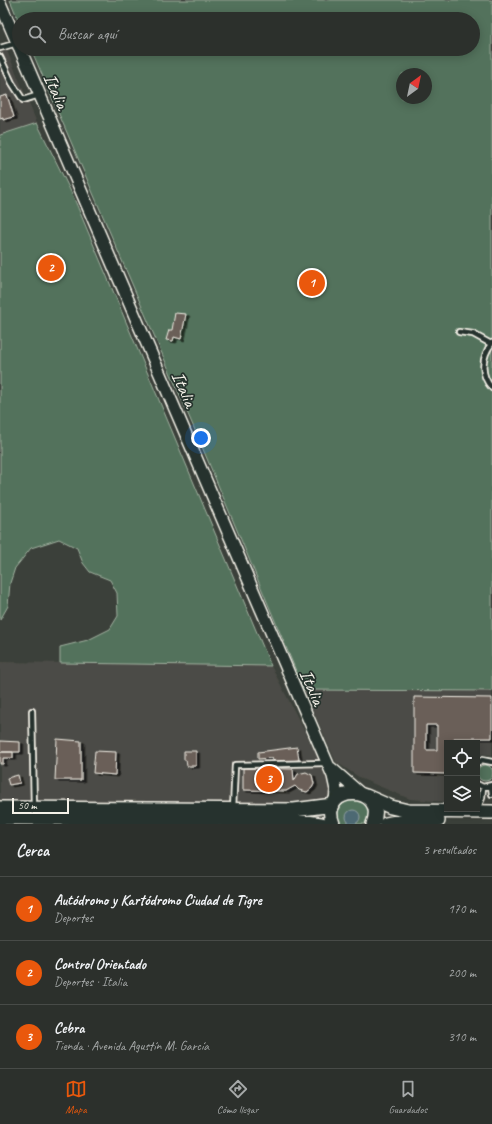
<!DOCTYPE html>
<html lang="es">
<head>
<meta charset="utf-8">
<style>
	:root { --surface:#2c302c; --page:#383c38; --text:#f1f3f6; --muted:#a6a9a9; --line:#484b48; --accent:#ea580c }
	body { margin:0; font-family:Caveat,sans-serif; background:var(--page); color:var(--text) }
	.controls { position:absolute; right:12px; bottom:12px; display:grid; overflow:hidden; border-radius:0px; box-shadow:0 2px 10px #0003 }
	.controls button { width:36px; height:36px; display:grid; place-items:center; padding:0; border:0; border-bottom:1px solid var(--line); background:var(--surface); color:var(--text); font:20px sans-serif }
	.compass { position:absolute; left:396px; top:68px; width:36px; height:36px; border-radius:50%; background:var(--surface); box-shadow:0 2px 10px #0003; rotate:33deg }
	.scale { position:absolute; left:12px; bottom:10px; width:57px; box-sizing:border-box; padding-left:4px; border:2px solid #f4f1e8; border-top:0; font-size:11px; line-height:14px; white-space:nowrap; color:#f4f1e8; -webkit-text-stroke:3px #26332d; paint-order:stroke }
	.you { position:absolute; left:201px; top:438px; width:14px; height:14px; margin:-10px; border:3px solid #fff; border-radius:50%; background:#1a73e8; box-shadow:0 0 0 6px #1a73e833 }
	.badge { display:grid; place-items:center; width:26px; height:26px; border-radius:50%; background:var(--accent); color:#fff; font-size:13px; font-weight:700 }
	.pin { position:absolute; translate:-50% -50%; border:2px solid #fff; box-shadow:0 1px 4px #0006 }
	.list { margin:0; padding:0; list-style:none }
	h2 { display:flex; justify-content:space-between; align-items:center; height:52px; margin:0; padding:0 16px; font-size:17px }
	h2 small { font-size:13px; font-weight:400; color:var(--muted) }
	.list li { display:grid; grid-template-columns:26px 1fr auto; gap:12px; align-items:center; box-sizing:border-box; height:64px; padding:0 16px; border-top:1px solid var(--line) }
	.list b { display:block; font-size:15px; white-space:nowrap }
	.list p { margin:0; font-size:13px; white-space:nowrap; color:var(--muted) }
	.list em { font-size:13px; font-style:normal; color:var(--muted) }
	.icon { flex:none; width:22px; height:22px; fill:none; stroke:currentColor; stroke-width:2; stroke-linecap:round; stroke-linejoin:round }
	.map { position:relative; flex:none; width:492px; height:824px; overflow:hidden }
	.search { position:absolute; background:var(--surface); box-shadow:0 2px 10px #0003; left:12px; right:12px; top:12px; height:44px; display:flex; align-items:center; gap:10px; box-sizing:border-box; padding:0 14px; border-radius:22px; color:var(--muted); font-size:15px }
	.sheet { height:244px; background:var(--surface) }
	nav { display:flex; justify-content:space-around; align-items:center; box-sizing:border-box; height:56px; border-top:1px solid var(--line); background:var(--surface); font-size:11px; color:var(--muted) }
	nav a { display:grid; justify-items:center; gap:2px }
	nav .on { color:var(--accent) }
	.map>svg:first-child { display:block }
	.built { fill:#4c4c46 }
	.green { fill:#52725b; stroke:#a3b2a2; fill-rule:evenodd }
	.water { fill:#4d6973; stroke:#909fa2 }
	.building { fill:#6b5f58; stroke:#f4f1e8; fill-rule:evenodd; filter:url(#shadow) }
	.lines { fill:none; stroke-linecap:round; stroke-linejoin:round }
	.service-casing { stroke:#f4f1e8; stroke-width:8 }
	.tertiary-casing { stroke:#f4f1e8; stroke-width:14 }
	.secondary-casing { stroke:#f4f1e8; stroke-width:16 }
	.service { stroke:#26332d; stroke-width:4.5 }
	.tertiary { stroke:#26332d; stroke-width:11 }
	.secondary { stroke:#26332d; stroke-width:13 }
	.labels { text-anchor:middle; stroke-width:3.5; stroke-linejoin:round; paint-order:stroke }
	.street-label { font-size:19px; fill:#f4f1e8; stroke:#26332d }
</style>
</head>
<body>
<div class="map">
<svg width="492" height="824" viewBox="0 0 492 824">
	<defs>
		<filter id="shadow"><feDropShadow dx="3.5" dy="2" stdDeviation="0" flood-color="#0009"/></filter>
	</defs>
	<rect width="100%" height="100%" fill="#3b403a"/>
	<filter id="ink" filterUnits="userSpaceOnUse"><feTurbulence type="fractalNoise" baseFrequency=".025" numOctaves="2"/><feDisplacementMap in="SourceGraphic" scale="8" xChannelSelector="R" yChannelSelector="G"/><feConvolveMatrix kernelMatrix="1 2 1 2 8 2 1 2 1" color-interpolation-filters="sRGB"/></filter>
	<g filter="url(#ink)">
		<!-- built -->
		<path class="built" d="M 5,46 L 37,123 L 0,135 L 0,48 Z
			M 0,662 L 271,666 L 333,786 L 331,797 L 324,805 L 0,803 Z
			M 304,690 L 492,691 L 492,755 L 477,754 L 477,743 L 447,743 L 447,802 L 410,799 L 362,779 L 336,762 Z"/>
		<!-- green -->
		<path class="green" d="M 10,0 L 492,0 L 492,691 L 304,690 L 200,442 L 31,49 L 473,49 L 473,19 L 19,19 L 19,22 ZM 402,74 L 426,74 L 426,98 L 402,98 Z
			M 37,123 L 73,196 L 271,666 L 60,663 L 60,647 L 88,640 L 110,629 L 118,616 L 117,593 L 110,580 L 90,572 L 83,563 L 77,548 L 59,539 L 31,548 L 15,568 L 10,583 L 8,606 L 0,620 L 0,135 Z
			M477 773a8 8 0 1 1 16 0a8 8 0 1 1-16 0Z
			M 351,800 L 362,801 L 369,809 L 369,824 L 339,824 C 336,812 338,804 351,800 Z"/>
		<!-- water -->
		<path class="water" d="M346 817a7 7 0 1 1 14 0a7 7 0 1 1-14 0Z"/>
		<!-- building -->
		<path class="building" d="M 7,95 L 14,117 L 3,120 L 3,118 L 0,119 L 0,97 Z
			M 175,313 L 186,314 L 181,339 L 174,337 L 173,341 L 166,340 L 169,330 L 172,330 Z
			M 414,697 L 492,698 L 492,738 L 454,738 L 454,743 L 447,743 L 447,774 L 414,773 ZM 426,725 L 437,725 L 437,750 L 426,750 Z
			M 57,739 L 81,741 L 81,780 L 55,780 Z
			M 0,741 L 20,742 L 20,752 L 0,752 Z
			M 297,747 L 299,760 L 275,763 L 272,758 L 258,759 L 258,752 Z
			M 95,751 L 116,752 L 115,775 L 93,773 Z
			M 184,751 L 196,751 L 196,766 L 187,766 L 186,760 L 184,760 Z
			M 0,752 L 13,752 L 13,758 L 3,758 L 3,764 L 0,764 Z
			M 243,768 L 293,769 L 294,781 L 298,774 L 306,772 L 312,775 L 314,784 L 312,788 L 307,792 L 299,790 L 295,786 L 286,791 L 243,790 Z
			M 18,775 L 20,783 L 9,785 L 7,778 Z"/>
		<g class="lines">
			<defs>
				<path id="service" d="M 0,48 L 17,43
					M 0,57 L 12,83 L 23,100 L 39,95
					M 459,332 L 473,334 L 491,344
					M 492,343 C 481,357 480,375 492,388
					M 32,711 L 34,807
					M 477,763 L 482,760 L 492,762
					M 477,784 L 483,787 L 492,785
					M 491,786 L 492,794
					M 233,809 L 235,765 L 326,763
					M 477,810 L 482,798 L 483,787"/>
				<path id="tertiary" d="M 0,3 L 19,47
					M 20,49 L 333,776 L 336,790 L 335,802
					M 331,768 L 361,794"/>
				<path id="secondary" d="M 366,796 L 391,807 L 408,811 L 492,812
					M 0,808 L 294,810 L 333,805
					M 0,818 L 292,820 L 321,824
					M 333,824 C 317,784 389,783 373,824
					M 386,824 L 407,820 L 438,821"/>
			</defs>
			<!-- service casing -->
			<use href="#service" class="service-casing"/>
			<!-- tertiary casing -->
			<use href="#tertiary" class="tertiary-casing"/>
			<!-- secondary casing -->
			<use href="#secondary" class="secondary-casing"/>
			<!-- service -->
			<use href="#service" class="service"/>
			<!-- tertiary -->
			<use href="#tertiary" class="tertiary"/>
			<!-- secondary -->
			<use href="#secondary" class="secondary"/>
		</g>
	</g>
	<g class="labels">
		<!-- street labels -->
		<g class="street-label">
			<text transform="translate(57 91) rotate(67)" y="7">Italia</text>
			<text transform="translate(185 389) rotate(67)" y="7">Italia</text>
			<text transform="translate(313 687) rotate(67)" y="7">Italia</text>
		</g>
	</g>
</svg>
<div class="controls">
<button><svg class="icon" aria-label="locate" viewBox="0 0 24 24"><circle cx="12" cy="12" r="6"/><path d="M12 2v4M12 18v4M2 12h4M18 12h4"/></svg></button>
<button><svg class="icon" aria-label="layers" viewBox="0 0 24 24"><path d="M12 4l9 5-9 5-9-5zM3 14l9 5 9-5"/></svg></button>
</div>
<svg class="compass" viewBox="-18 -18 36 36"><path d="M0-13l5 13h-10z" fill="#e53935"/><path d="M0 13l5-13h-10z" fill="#a6a9a9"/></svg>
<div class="scale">50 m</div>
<div class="you"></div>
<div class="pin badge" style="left:312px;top:283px">1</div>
<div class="pin badge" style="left:51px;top:268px">2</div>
<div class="pin badge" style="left:269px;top:779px">3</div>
<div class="search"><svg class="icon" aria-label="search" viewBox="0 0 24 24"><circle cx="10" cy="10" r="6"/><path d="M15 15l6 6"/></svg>Buscar aquí</div>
</div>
<section class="sheet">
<h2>Cerca<small>3 resultados</small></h2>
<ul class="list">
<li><span class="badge">1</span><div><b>Autódromo y Kartódromo Ciudad de Tigre</b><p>Deportes</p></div><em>170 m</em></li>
<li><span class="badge">2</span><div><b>Control Orientado</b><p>Deportes · Italia</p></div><em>200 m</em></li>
<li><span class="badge">3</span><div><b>Cebra</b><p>Tienda · Avenida Agustín M. García</p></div><em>310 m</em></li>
</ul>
</section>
<nav>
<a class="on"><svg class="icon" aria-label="map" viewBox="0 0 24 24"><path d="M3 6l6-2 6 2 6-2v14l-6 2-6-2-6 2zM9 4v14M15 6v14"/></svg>Mapa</a>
<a><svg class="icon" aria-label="directions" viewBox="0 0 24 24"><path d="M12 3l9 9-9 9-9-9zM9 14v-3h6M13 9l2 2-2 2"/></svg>Cómo llegar</a>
<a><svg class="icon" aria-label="saved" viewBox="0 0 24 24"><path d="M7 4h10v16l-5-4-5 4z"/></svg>Guardados</a>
</nav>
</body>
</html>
